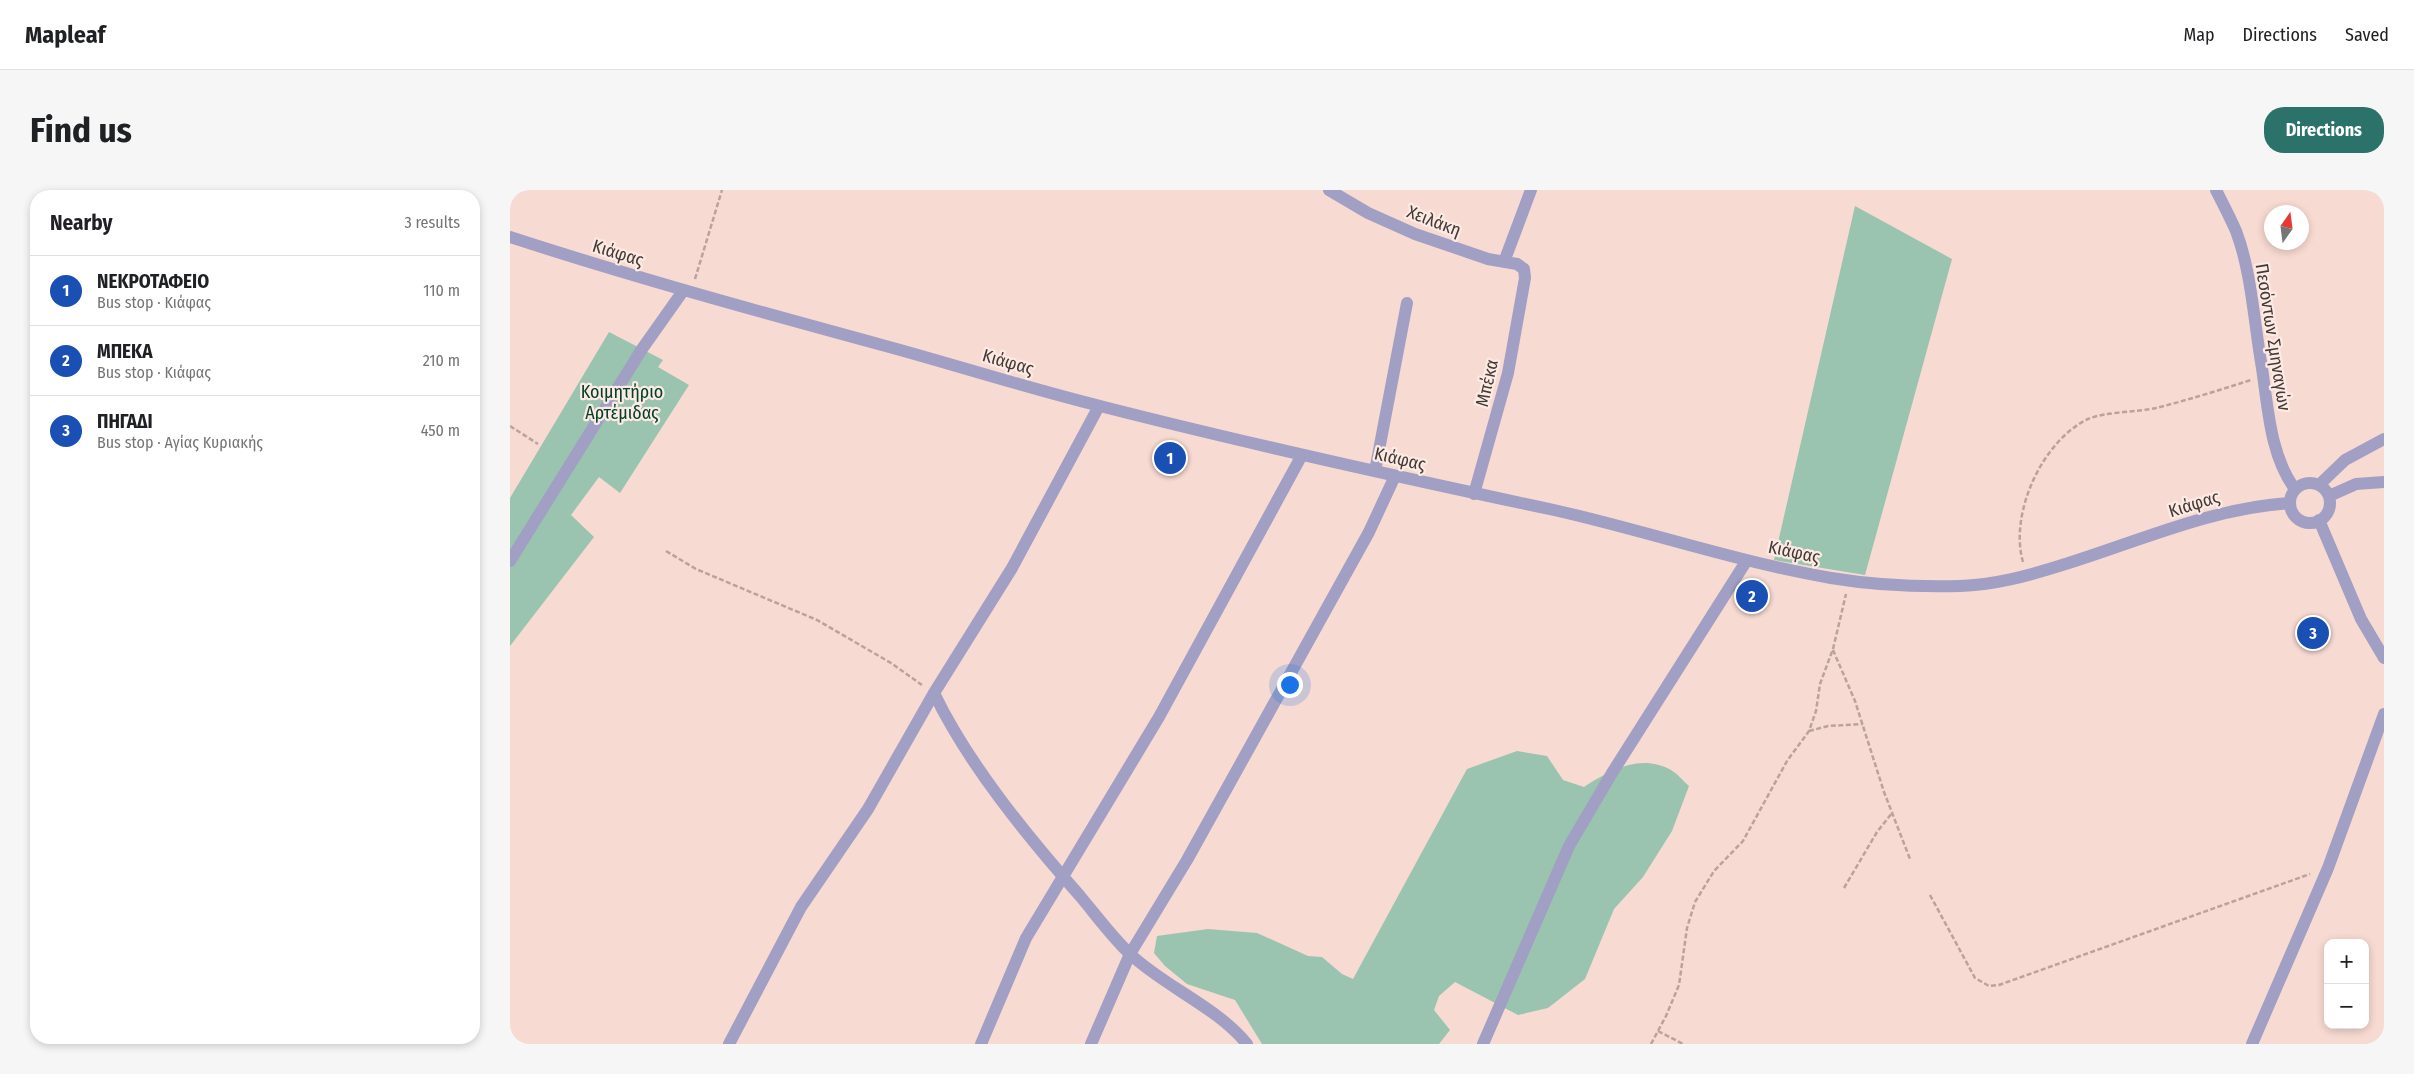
<!DOCTYPE html>
<html lang="en">
<head>
<meta charset="utf-8">
<style>
	:root { --surface:#fff; --page:#f6f6f6; --text:#202124; --muted:#757577; --line:#e0e0e0; --accent:#2b726a }
	body { margin:0; font-family:"Fira Sans Condensed",sans-serif; background:var(--page); color:var(--text) }
	.controls { position:absolute; right:15px; bottom:15px; display:grid; overflow:hidden; border-radius:10px; box-shadow:0 2px 8px #0003 }
	.controls button { width:45px; height:45px; display:grid; place-items:center; padding:0; border:0; border-bottom:1px solid var(--line); background:var(--surface); color:var(--text); font:25px sans-serif }
	.compass { position:absolute; left:1754px; top:15px; width:45px; height:45px; border-radius:50%; background:var(--surface); box-shadow:0 2px 8px #0003; rotate:14deg }
	.you { position:absolute; left:779px; top:494px; width:18px; height:18px; margin:-12px; border:4px solid #fff; border-radius:50%; background:#1a73e8; box-shadow:0 0 0 8px #1a73e833 }
	.badge { display:grid; place-items:center; width:32px; height:32px; border-radius:50%; background:var(--accent); color:#fff; font-size:16px; font-weight:700 }
	.pin { position:absolute; translate:-50% -50%; border:2px solid #fff; box-shadow:0 1px 5px #0006 }
	.list { margin:0; padding:0; list-style:none }
	h2 { display:flex; justify-content:space-between; align-items:center; height:65px; margin:0; padding:0 20px; font-size:21px }
	h2 small { font-size:16px; font-weight:400; color:var(--muted) }
	.list li { display:grid; grid-template-columns:32px 1fr auto; gap:15px; align-items:center; box-sizing:border-box; height:70px; padding:0 20px; border-top:1px solid var(--line) }
	.list b { display:block; font-size:19px; white-space:nowrap }
	.list p { margin:0; font-size:16px; white-space:nowrap; color:var(--muted) }
	.list em { font-size:16px; font-style:normal; color:var(--muted) }
	.map { position:relative; flex:none; width:1874px; height:854px; overflow:hidden; border-radius:20px }
	header { display:flex; align-items:center; gap:30px; box-sizing:border-box; height:70px; padding:0 25px; background:var(--surface); border-bottom:1px solid var(--line) }
	header strong { font-size:24px }
	nav { display:flex; gap:28px; margin-inline-start:auto; font-size:18px }
	.intro { display:flex; align-items:center; justify-content:space-between; box-sizing:border-box; height:120px; padding:0 30px }
	h1 { margin:0; font-size:35px }
	.button { padding:12px 22px; border-radius:20px; background:var(--accent); color:#fff; font-size:18px; font-weight:700 }
	main { display:flex; gap:30px; padding:0 30px }
	aside { flex:1; background:var(--surface); border-radius:20px; box-shadow:0 2px 8px #0003 }
	.map>svg:first-child { display:block }
	.green { fill:#9ac4af }
	.lines { fill:none; stroke-linecap:round; stroke-linejoin:round }
	.path { stroke:#baa39c; stroke-width:2.5; stroke-dasharray:5 2.5; stroke-linecap:butt }
	.minor { stroke:#a19fc3; stroke-width:12 }
	.labels { text-anchor:middle; stroke-width:4.5; stroke-linejoin:round; paint-order:stroke }
	.street-label { font-size:18px; fill:#443935; stroke:#fceae4 }
	.park-label { font-size:18px; fill:#03402a; stroke:#fceae4 }
</style>
</head>
<body>
<header>
<strong>Mapleaf</strong>
<nav><a>Map</a><a>Directions</a><a>Saved</a></nav>
</header>
<div class="intro"><h1>Find us</h1><a class="button">Directions</a></div>
<main>
<aside>
<h2>Nearby<small>3 results</small></h2>
<ul class="list">
<li><span class="badge" style="background:#1a4fb4">1</span><div><b>ΝΕΚΡΟΤΑΦΕΙΟ</b><p>Bus stop · Κιάφας</p></div><em>110 m</em></li>
<li><span class="badge" style="background:#1a4fb4">2</span><div><b>ΜΠΕΚΑ</b><p>Bus stop · Κιάφας</p></div><em>210 m</em></li>
<li><span class="badge" style="background:#1a4fb4">3</span><div><b>ΠΗΓΑΔΙ</b><p>Bus stop · Αγίας Κυριακής</p></div><em>450 m</em></li>
</ul>
</aside>
<div class="map">
<svg width="1874" height="854" viewBox="0 0 1874 854">
	<rect width="100%" height="100%" fill="#f7dad1"/>
	<!-- green -->
	<path class="green" d="M 1345,16 L 1442,69 L 1355,385 L 1264,370 Z
		M 99,142 L 153,170 L 148,177 L 179,195 L 110,303 L 89,287 L 61,325 L 84,347 L 0,456 L 0,308 Z
		M 1007,561 L 1037,566 L 1053,590 L 1074,597 C 1100,580 1131,563 1161,580 C 1168,584 1173,591 1179,596 L 1162,641 L 1133,687 L 1104,719 L 1075,789 L 1038,818 L 1008,825 L 945,792 L 929,806 L 924,820 L 940,840 L 929,854 L 752,854 L 725,810 L 677,794 L 655,776 L 644,763 L 647,746 L 698,739 L 747,743 L 798,766 L 812,767 L 832,784 L 843,789 L 957,579 Z"/>
	<g class="lines">
		<!-- path -->
		<path class="path" d="M 185,89 L 212,0
			M 0,236 L 28,254
			M 156,361 L 186,379 L 307,430 L 381,473 L 412,495
			M 1513,372 C 1499,324 1532,251 1578,229 C 1593,222 1628,222 1646,218 C 1678,210 1710,200 1741,190
			M 1323,460 L 1345,511 L 1374,602 L 1400,669
			M 1299,541 L 1318,536 L 1353,534
			M 1334,698 L 1367,642 L 1382,623
			M 1420,705 L 1465,788 L 1479,796 L 1489,795 L 1800,684
			M 1148,841 L 1173,854
			M 1141,854 L 1156,826 L 1169,795 L 1177,738 L 1185,712 L 1204,681 L 1233,651 L 1277,571 L 1299,541 L 1306,521 L 1310,494 L 1323,459 L 1336,404"/>
		<!-- minor -->
		<path class="minor" d="M 819,0 L 858,23 L 905,44 L 978,69 L 1007,74 L 1014,79 L 1015,88 L 998,183 L 964,304
			M 1706,0 C 1713,14 1720,27 1726,41 C 1741,80 1744,131 1751,172 C 1758,214 1759,264 1785,299
			M 0,47 C 123,87 247,121 372,155 C 446,175 520,199 594,217 C 743,255 893,288 1044,320 C 1137,341 1227,372 1321,388 C 1363,395 1408,397 1450,396 C 1484,395 1517,386 1549,376 C 1625,353 1700,318 1780,313
			M 994,72 L 1021,0
			M 865,281 L 897,113
			M1780 313a20 20 0 1 1 40 0a20 20 0 1 1-40 0Z
			M 1809,295 L 1835,270 L 1874,249
			M 1819,306 L 1846,294 L 1874,292
			M 1809,330 L 1851,429 L 1874,468
			M 0,371 L 132,159 L 173,101
			M 424,503 C 458,574 518,647 570,706 C 586,725 602,747 620,764 C 655,797 707,817 737,854
			M 219,854 L 291,717 L 358,619 L 424,503 L 502,378 L 589,216
			M 471,854 L 516,748 L 649,527 L 792,265
			M 581,854 L 620,764 L 677,670 L 742,553 L 859,342 L 885,286
			M 973,854 L 1059,656 L 1102,583 L 1237,370
			M 1742,854 L 1818,678 L 1874,524"/>
	</g>
	<g class="labels">
		<!-- street labels -->
		<g class="street-label">
			<text transform="translate(924 31) rotate(21)" y="6">Χειλάκη</text>
			<text transform="translate(108 63) rotate(17)" y="6">Κιάφας</text>
			<text transform="translate(1763 147) rotate(81)" y="6">Πεσόντων Σμηναγών</text>
			<text transform="translate(498 172) rotate(16)" y="6">Κιάφας</text>
			<text transform="translate(977 193) rotate(-77)" y="6">Μπέκα</text>
			<text transform="translate(890 269) rotate(13)" y="6">Κιάφας</text>
			<text transform="translate(1684 314) rotate(-17)" y="6">Κιάφας</text>
			<text transform="translate(1284 362) rotate(12)" y="6">Κιάφας</text>
		</g>
		<!-- park labels -->
		<g class="park-label">
			<text x="112" y="208">Κοιμητήριο<tspan x="112" dy="21">Αρτέμιδας</tspan></text>
		</g>
	</g>
</svg>
<div class="controls">
<button>+</button>
<button>−</button>
</div>
<svg class="compass" viewBox="-18 -18 36 36"><path d="M0-13l5 13h-10z" fill="#e53935"/><path d="M0 13l5-13h-10z" fill="#757577"/></svg>
<div class="you"></div>
<div class="pin badge" style="left:660px;top:268px;background:#1a4fb4">1</div>
<div class="pin badge" style="left:1242px;top:406px;background:#1a4fb4">2</div>
<div class="pin badge" style="left:1803px;top:443px;background:#1a4fb4">3</div>
</div>
</main>
</body>
</html>
